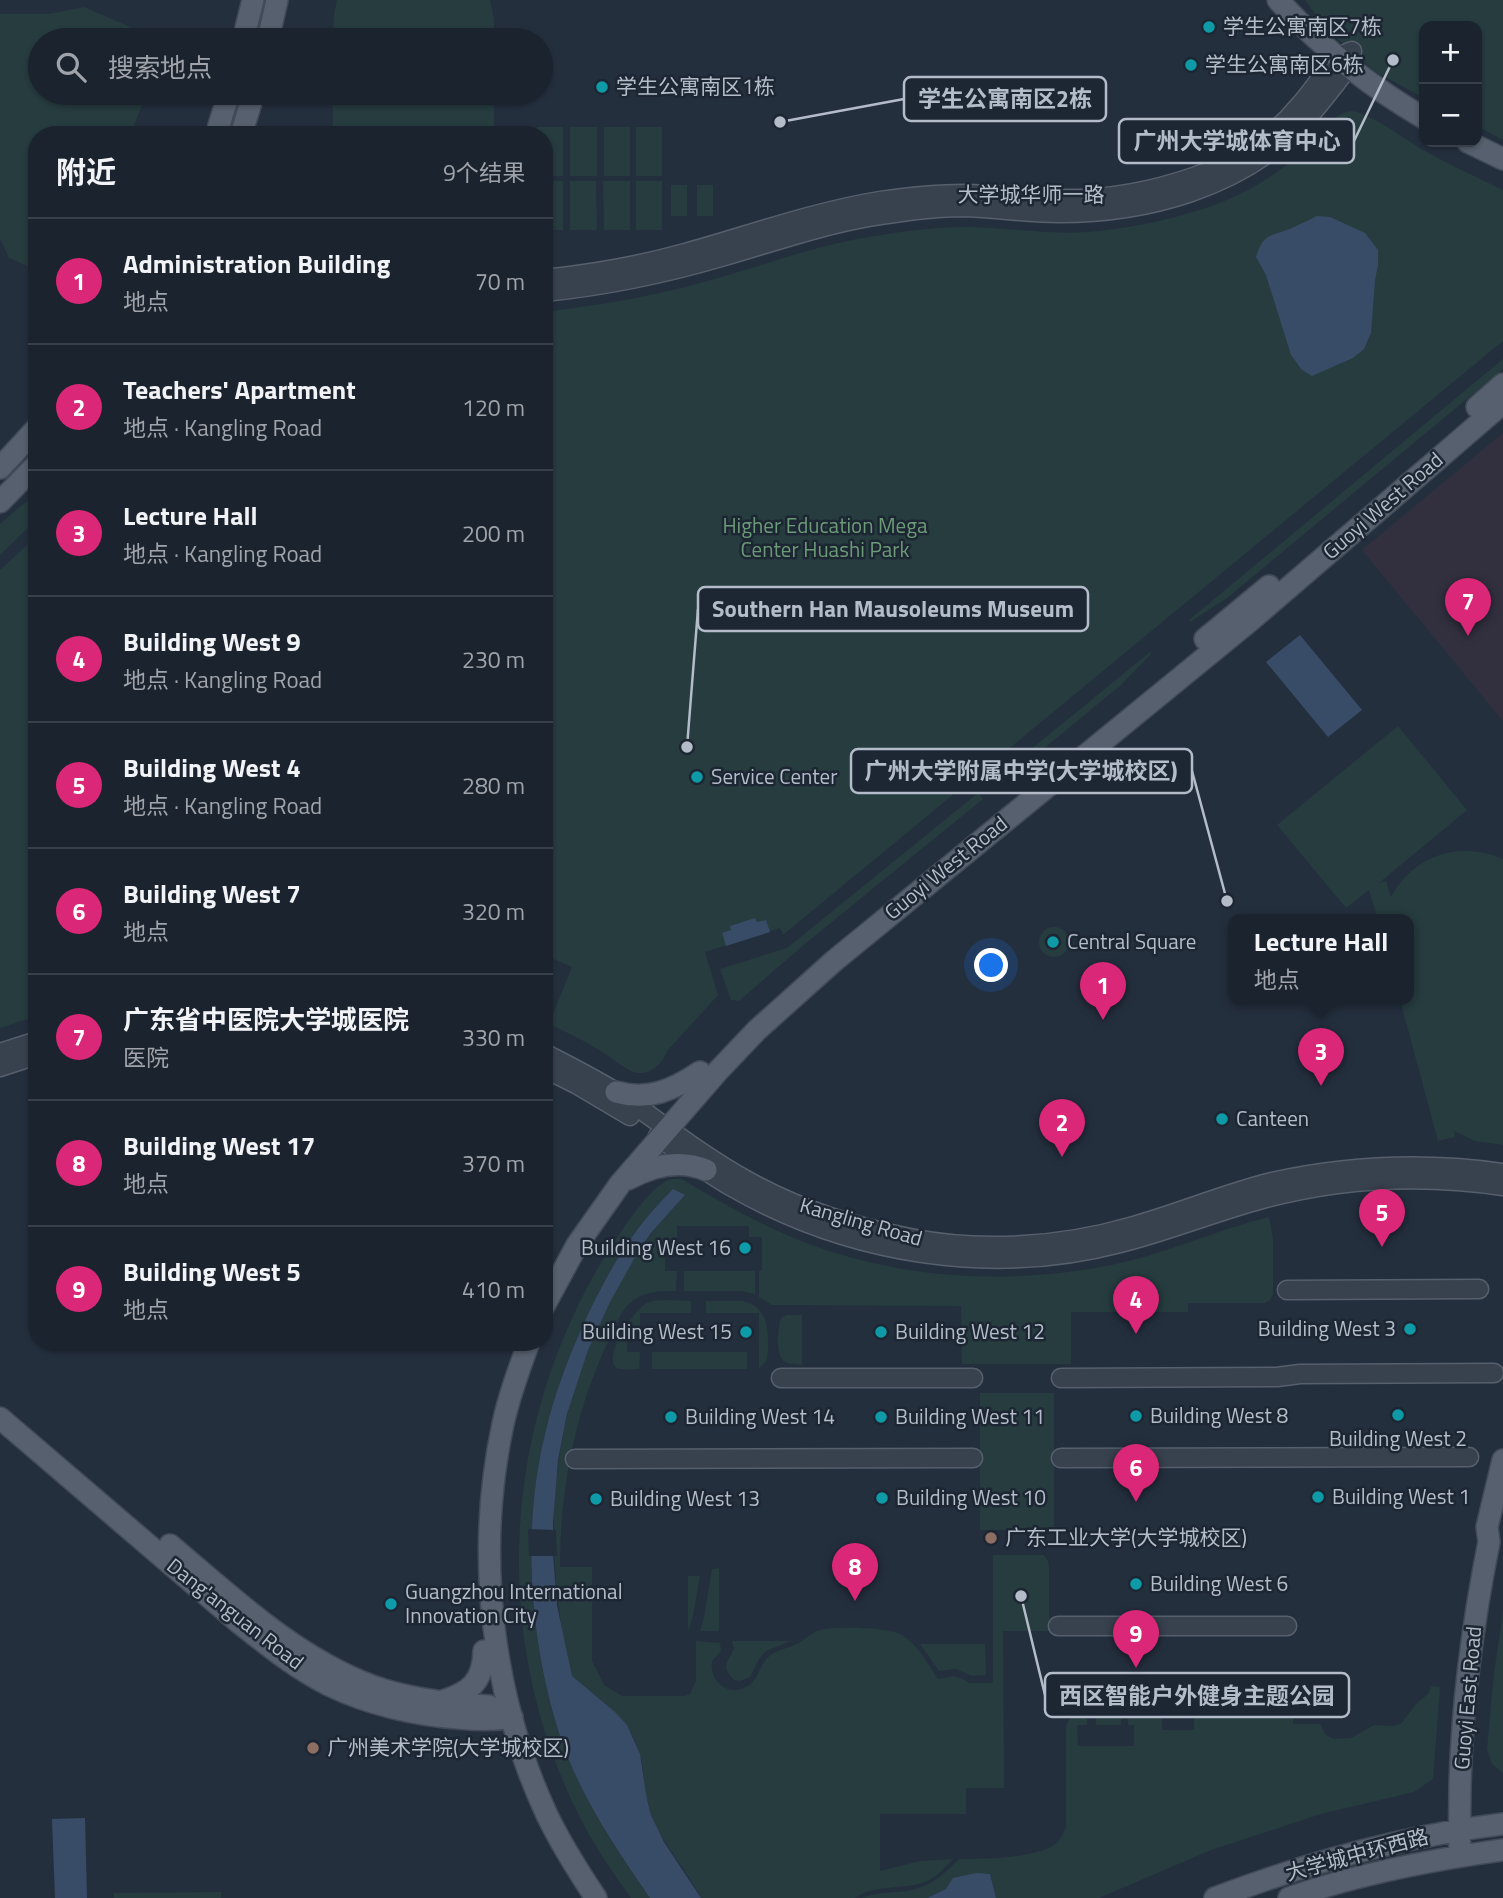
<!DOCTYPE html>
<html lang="zh">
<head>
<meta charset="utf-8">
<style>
	:root { --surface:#1b232e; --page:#242b36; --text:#f1f3f6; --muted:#a0a4aa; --line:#39404a; --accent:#db2777 }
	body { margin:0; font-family:"Titillium Web","Noto Sans SC",sans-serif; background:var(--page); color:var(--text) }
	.controls { position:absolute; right:21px; top:21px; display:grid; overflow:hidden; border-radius:14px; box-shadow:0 2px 5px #0004 }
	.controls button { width:63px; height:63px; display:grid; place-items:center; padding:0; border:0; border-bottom:2px solid var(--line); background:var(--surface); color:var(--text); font:35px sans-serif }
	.you { position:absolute; left:992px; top:966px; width:24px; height:24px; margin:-18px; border:5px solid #fff; border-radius:50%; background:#1a73e8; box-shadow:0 0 0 10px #1a73e833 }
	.badge { display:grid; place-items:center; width:46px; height:46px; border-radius:50%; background:var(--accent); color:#fff; font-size:23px; font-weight:700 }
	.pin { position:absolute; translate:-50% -58px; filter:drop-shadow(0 2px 4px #0008) }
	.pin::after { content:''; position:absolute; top:37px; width:24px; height:21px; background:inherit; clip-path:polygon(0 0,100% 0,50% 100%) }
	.popup { position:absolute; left:1228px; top:914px; width:186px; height:91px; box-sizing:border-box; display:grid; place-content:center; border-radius:14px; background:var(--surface); filter:drop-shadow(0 2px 5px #0005); font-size:23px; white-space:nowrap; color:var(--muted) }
	.popup b { font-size:26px; color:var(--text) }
	.popup::after { content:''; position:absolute; left:50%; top:100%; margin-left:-14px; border:14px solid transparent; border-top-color:var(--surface) }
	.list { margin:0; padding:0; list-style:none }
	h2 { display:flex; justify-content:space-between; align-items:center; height:91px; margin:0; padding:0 28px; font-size:30px }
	h2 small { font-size:23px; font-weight:400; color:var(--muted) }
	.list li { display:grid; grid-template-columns:46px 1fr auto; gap:21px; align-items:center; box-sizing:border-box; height:126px; padding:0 28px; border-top:2px solid var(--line) }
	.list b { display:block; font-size:26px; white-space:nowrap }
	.list p { margin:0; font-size:23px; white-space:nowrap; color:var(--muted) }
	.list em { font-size:23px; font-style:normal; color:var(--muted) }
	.icon { flex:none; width:38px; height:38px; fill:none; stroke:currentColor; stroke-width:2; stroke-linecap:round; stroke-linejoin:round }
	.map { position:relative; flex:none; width:1503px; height:1898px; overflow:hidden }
	.search { position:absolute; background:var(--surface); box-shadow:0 2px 5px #0004; left:28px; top:28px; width:525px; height:77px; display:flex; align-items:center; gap:18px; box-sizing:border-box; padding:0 24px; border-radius:38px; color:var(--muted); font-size:26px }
	.panel { position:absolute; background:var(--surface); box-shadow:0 2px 5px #0004; left:28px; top:126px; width:525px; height:1225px; border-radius:28px }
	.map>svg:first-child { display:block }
	.medical { fill:#32303f }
	.green { fill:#263c3f }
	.water { fill:#394c67 }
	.pier { fill:#242f3e }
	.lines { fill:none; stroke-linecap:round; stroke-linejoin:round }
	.minor-casing { stroke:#565f6c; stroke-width:21 }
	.major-casing { stroke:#414a57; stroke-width:24 }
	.minor { stroke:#38414e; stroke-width:18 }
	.major { stroke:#56606e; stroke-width:21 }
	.culture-dot { fill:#0f9aa8; stroke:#1d2633; stroke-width:2.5 }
	.education-dot { fill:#8d6e63; stroke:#1d2633; stroke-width:2.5 }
	.labels { text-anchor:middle; stroke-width:5; stroke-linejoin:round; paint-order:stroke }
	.poi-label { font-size:21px; fill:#b4bcc9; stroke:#1d2633; text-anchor:start }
	.street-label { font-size:21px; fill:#b4bcc9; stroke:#1d2633 }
	.park-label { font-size:21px; fill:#6b9a76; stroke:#1d2633 }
	.leader { fill:none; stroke:#b4bcc9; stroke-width:2.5 }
	.callout-dot { fill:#b4bcc9; stroke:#1d2633; stroke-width:2.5 }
	.callout { fill:#1d2633; stroke:#b4bcc9; stroke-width:2.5 }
	.callout-label { font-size:23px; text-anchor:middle; font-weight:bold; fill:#b4bcc9 }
</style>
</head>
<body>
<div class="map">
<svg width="1503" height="1898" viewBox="0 0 1503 1898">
	<rect width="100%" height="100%" fill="#242f3e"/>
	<!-- medical -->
	<path class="medical" d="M 1503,433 L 1503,721 L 1362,550 Z"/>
	<!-- green -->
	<path class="green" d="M 337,0 L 490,0 L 494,19 L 494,40 L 333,40 L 334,14 Z
		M 1305,0 L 1503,0 L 1503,140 L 1477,126 L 1477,26 L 1424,26 L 1424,98 L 1376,72 L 1328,31 Z
		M 84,7 L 160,40 L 40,40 L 40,93 L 147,93 L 130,135 L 37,135 L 37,270 L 9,258 L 0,239 L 0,14 L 49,14 Z
		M 333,93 L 494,93 L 494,135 L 333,135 Z
		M 1349,111 C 1369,111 1406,141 1425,151 C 1450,165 1477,177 1503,190 L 1503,341 L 783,935 L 780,928 L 705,952 L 718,995 L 667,1051 C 663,1063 652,1074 638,1073 C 626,1071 610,1056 599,1050 C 583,1040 566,1032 549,1024 L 572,967 L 544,955 L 544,312 C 601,305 656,296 711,280 C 765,265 819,244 875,236 C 904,231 935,227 965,227 C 1005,227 1046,235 1087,232 C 1124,229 1160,222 1196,211 C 1232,200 1265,183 1294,159 C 1310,144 1329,116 1349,111 Z
		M 537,127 L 563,127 L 563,176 L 544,176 L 544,135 L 537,135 Z
		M 570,127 L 597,127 L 597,176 L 570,176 Z
		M 604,127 L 630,127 L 630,176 L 604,176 Z
		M 636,127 L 662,127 L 662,176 L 636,176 Z
		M 544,181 L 563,181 L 563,230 L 544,230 Z
		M 570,181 L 596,181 L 597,230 L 570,230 Z
		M 603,181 L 630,181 L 630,230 L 604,230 Z
		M 636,181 L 662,181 L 662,230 L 636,230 Z
		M 671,185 L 687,185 L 687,216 L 671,216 Z
		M 697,185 L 713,185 L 713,216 L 697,216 Z
		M 1503,359 L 1503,369 L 1227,598 L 1190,622 L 1189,620 Z
		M 37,494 L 37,519 L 0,555 L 0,524 L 16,510 Z
		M 37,536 L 37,1016 L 0,1028 L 0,570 Z
		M 1150,652 L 1151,654 L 1121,685 L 991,792 L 986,786 Z
		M 1398,726 L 1467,810 L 1379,883 L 1386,881 L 1391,897 C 1413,855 1460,840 1503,859 L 1503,1145 L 1475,1141 L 1454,1131 L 1455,1137 L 1438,1141 L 1400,1000 L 1408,1000 L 1408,920 L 1378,920 L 1369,890 L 1346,908 L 1277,825 Z
		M 978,793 L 983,799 L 806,943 L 739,1001 L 731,1000 L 720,969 L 787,948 Z
		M1039 942a15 15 0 1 1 30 0a15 15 0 1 1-30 0Z
		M 671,1179 L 682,1179 C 723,1204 764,1227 809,1244 C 912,1282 1026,1286 1133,1260 C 1179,1248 1223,1228 1269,1217 L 1273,1238 L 1273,1294 L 1270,1300 L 1265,1303 L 1188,1303 L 1188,1312 L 1071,1312 L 1071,1364 L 962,1364 L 961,1306 L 772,1305 L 759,1297 L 759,1271 L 762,1270 L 762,1237 L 749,1237 L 749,1226 L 677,1226 L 677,1251 L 665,1252 L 665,1271 L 677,1271 L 676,1291 C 660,1291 644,1291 631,1302 C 621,1310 617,1323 612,1334 C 576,1405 560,1488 560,1567 L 592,1567 L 592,1661 L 604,1685 L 622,1696 L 684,1696 L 690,1694 L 696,1681 L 696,1641 L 720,1643 L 721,1651 L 712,1661 C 709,1681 727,1697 746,1687 C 760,1680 759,1662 772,1654 C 780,1649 789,1648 797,1644 C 805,1640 812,1632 820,1630 C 835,1626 887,1627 900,1634 C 917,1643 928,1664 938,1679 L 954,1676 L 961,1678 L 970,1683 L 993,1683 L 993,1555 L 1044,1555 L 1048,1561 L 1049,1567 L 1049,1631 L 1003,1631 L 1004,1788 L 966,1788 L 966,1814 L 880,1814 L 880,1871 L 920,1861 L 953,1859 C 945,1867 937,1877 927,1881 C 904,1891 876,1883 855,1898 L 701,1898 C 686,1869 663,1845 651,1814 C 643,1795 646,1774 640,1755 C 629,1717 604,1703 574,1679 L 571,1674 C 535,1521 554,1376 643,1245 C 655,1227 671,1212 684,1196 L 673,1189 C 635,1226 613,1263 590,1310 C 571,1350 555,1391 545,1434 C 521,1532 530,1647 562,1742 C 582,1798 616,1849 650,1898 L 631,1898 C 615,1875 598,1852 585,1827 C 491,1651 499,1439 598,1268 C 611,1247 648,1185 671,1179 Z
		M 684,1271 L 755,1271 L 755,1294 L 741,1291 L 684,1291 Z
		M 691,1301 L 691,1313 L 640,1313 L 640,1339 L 627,1339 L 627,1352 L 640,1352 L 639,1369 C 633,1369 623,1371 617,1368 C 601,1359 634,1309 647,1303 C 659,1298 678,1301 691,1301 Z
		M 706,1301 L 743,1301 C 764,1306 768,1323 768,1342 C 768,1353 769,1361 759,1368 L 759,1313 L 706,1313 Z
		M 787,1315 L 802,1315 L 802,1365 C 796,1364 789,1365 784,1361 C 775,1354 778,1331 780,1321 L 782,1317 Z
		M 652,1352 L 747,1352 L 747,1369 L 652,1369 Z
		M 980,1393 L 1054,1393 L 1054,1530 L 980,1530 Z
		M 719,1568 L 719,1629 L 718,1631 L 700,1631 L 704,1617 L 712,1569 Z
		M 688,1576 L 700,1576 L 693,1616 L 688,1631 Z
		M 1503,1612 L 1503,1773 L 1492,1764 L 1487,1749 L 1494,1673 Z
		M 732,1641 L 791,1641 L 766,1651 L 759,1659 L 750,1677 L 740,1681 L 734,1680 C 720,1666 728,1662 734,1649 Z
		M 920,1644 L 985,1644 L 986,1675 L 972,1676 L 956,1669 L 939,1671 Z
		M 1431,1686 L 1440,1687 L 1433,1779 L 1414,1792 L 1321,1814 L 1211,1850 L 1099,1898 L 996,1898 L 990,1874 L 946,1889 L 927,1898 L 861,1898 C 876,1892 891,1893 906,1891 C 929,1888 943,1875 959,1859 C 982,1859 1036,1858 1054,1845 C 1061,1840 1063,1834 1066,1826 L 1066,1727 C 1069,1716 1076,1712 1087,1712 L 1087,1725 L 1077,1725 L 1078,1746 L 1134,1746 L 1134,1725 L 1128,1725 L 1128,1712 L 1162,1712 L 1162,1730 L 1194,1730 L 1194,1712 L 1290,1712 L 1293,1714 L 1293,1724 L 1320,1724 L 1326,1735 L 1334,1739 L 1351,1738 L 1374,1725 L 1393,1726 L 1401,1724 L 1416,1704 L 1429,1693 Z
		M 1096,1712 L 1121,1712 L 1121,1725 L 1096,1725 Z
		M 221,1892 L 221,1898 L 114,1898 L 114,1893 Z"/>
	<!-- water -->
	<path class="water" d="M 1317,216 L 1330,217 L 1365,233 L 1378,250 L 1378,265 L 1375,280 L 1371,333 L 1364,349 L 1353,358 L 1312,376 L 1302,370 L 1291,355 L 1266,275 L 1256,257 C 1263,234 1270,236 1290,229 C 1299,225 1308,220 1317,216 Z
		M 1300,635 L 1362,710 L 1328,737 L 1266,662 Z
		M 755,918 L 757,922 L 766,920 L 770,932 L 726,946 L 722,933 L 731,930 L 730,926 Z
		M 673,1189 L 685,1195 L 651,1233 L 639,1250 L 610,1302 L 588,1350 L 567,1414 L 558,1460 L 553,1523 L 553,1554 L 557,1605 L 572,1676 L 615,1712 L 627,1725 L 640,1754 L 647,1800 L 651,1815 L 664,1842 L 701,1898 L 650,1898 C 616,1849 582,1798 562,1742 C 530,1647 521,1532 545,1434 C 555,1391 571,1350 590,1310 C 613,1263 635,1226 673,1189 Z
		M 85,1818 L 87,1898 L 55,1898 L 52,1819 Z
		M 976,1873 L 990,1874 L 996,1898 L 927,1898 L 946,1889 L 953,1878 Z"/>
	<!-- pier -->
	<path class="pier" d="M 528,1529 L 556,1530 L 557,1556 L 529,1556 Z"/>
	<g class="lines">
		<defs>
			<path id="minor" d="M 544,279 C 592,274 639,266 685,253 C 750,235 813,212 880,201 C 908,197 936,194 964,194 C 1003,194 1042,200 1081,199 C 1124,197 1169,187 1210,171 C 1244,157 1275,135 1299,106 C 1315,89 1328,63 1349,52
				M 544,292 C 604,286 663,274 721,257 C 770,243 818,226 869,217 C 900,212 932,207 964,207 C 996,208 1028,213 1059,213 C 1147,213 1239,188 1302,124 C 1314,111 1325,97 1336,83 C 1339,78 1346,72 1348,66 C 1350,62 1351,55 1352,51
				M 0,1053 L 37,1041
				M 544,1053 C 569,1066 595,1079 619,1094 C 661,1123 701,1155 746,1180 C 796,1208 854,1227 910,1238 C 981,1252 1061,1247 1130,1227 C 1178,1214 1223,1194 1272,1182 C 1348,1165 1426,1162 1503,1173
				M 0,1067 L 37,1055
				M 544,1068 L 576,1084 L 630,1116
				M 658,1136 C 682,1154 706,1172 732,1187 C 849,1254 990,1277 1120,1243 C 1168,1231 1214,1212 1262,1199 C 1340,1178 1423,1174 1503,1186
				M 1287,1290 L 1479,1289
				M 781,1378 L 973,1378
				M 1061,1378 L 1277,1377 L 1300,1374 L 1494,1373
				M 1061,1458 L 1469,1457
				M 575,1459 L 973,1458
				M 1058,1626 L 1287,1626"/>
			<path id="major" d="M 1278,0 C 1320,46 1370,87 1424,118
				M 243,40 L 253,0
				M 268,40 L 277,0
				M 216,135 L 229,93
				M 241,135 L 254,93
				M 1468,142 L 1503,159
				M 1477,407 L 1503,384
				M 0,468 L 37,428
				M 0,502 L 37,464
				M 1205,639 L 1269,586
				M 616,1092 C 649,1101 673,1090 700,1072
				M 628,1179 C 652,1166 680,1159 706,1170
				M 544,1306 L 577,1245 L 620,1184 L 718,1071 L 757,1030 L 834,961 L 1251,620 L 1503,403
				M 529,1342 C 519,1369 509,1396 503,1424 C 475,1554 491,1695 547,1815 C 561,1844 578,1871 596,1898
				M 0,1418 L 237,1621 C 266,1644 295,1668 329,1685 C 368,1704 415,1715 458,1718 C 476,1720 494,1721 512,1717
				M 170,1545 C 232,1597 294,1657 372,1686 C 409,1699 449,1704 489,1706
				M 443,1701 C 471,1692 483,1681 484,1651
				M 1460,1855 C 1459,1832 1460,1809 1460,1786 C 1462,1703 1473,1622 1489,1542 L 1487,1527 L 1503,1460
				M 1215,1898 C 1307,1863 1405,1836 1503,1824
				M 1289,1898 C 1358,1874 1430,1860 1503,1850"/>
		</defs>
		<!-- minor casing -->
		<use href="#minor" class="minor-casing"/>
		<!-- major casing -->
		<use href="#major" class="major-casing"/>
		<!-- minor -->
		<use href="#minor" class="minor"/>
		<!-- major -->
		<use href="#major" class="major"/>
	</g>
	<!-- markers -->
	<g class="culture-dot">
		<circle cx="1209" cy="27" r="7"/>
		<circle cx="1191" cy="65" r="7"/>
		<circle cx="602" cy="87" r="7"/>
		<circle cx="697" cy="777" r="7"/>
		<circle cx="1053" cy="942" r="7"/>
		<circle cx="1222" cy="1119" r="7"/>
		<circle cx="745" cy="1248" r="7"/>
		<circle cx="1410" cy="1329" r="7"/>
		<circle cx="746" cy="1332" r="7"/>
		<circle cx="881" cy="1332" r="7"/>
		<circle cx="1398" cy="1415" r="7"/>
		<circle cx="1136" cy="1416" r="7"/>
		<circle cx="671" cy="1417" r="7"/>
		<circle cx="881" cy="1417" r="7"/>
		<circle cx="1318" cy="1497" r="7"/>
		<circle cx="882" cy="1498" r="7"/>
		<circle cx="596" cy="1499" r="7"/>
		<circle cx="1136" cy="1584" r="7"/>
		<circle cx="391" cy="1604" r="7"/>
	</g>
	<g class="education-dot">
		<circle cx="991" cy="1538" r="7"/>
		<circle cx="313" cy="1748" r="7"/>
	</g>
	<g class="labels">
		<!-- poi labels -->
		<g class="poi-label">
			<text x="1223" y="34">学生公寓南区7栋</text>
			<text x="1205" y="72">学生公寓南区6栋</text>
			<text x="616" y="94">学生公寓南区1栋</text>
			<text x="711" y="784">Service Center</text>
			<text x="1067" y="949">Central Square</text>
			<text x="1236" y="1126">Canteen</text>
			<text x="731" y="1255" text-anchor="end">Building West 16</text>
			<text x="1396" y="1336" text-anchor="end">Building West 3</text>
			<text x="732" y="1339" text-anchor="end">Building West 15</text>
			<text x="895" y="1339">Building West 12</text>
			<text x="1150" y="1423">Building West 8</text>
			<text x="685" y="1424">Building West 14</text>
			<text x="895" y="1424">Building West 11</text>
			<text x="1398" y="1446" text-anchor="middle">Building West 2</text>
			<text x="1332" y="1504">Building West 1</text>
			<text x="896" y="1505">Building West 10</text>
			<text x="610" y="1506">Building West 13</text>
			<text x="1005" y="1545">广东工业大学(大学城校区)</text>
			<text x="1150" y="1591">Building West 6</text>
			<text x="405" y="1599">Guangzhou International<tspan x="405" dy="24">Innovation City</tspan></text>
			<text x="327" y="1755">广州美术学院(大学城校区)</text>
		</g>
		<!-- street labels -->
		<g class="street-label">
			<text x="1031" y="202">大学城华师一路</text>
			<text transform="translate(1383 506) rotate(-41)" y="7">Guoyi West Road</text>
			<text transform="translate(946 868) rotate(-39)" y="7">Guoyi West Road</text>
			<text transform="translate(861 1222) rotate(16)" y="7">Kangling Road</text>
			<text transform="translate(235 1614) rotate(38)" y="7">Dang'anguan Road</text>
			<text transform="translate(1468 1698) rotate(-85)" y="7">Guoyi East Road</text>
			<text transform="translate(1357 1855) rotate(-15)" y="7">大学城中环西路</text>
		</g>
		<!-- park labels -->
		<g class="park-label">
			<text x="825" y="533">Higher Education Mega<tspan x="825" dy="24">Center Huashi Park</tspan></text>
		</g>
	</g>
	<!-- callouts -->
	<path class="leader" d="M780 122L904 99M1393 60L1354 141M687 747L698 609M1227 901L1192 771M1021 1596L1045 1695"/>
	<g class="callout-dot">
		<circle cx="780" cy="122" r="7"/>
		<circle cx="1393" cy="60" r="7"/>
		<circle cx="687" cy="747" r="7"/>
		<circle cx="1227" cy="901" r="7"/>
		<circle cx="1021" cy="1596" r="7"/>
	</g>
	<g class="callout">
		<rect x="904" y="77" width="202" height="44" rx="7"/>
		<rect x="1119" y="119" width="235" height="44" rx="7"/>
		<rect x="698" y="587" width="390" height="44" rx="7"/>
		<rect x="851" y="749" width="341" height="44" rx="7"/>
		<rect x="1045" y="1673" width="304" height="44" rx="7"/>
	</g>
	<g class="callout-label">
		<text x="1005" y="107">学生公寓南区2栋</text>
		<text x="1237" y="149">广州大学城体育中心</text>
		<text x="893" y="617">Southern Han Mausoleums Museum</text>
		<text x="1021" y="779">广州大学附属中学(大学城校区)</text>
		<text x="1197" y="1704">西区智能户外健身主题公园</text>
	</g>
</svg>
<div class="controls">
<button>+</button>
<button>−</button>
</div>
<div class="you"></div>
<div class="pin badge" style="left:1103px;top:1020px">1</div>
<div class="pin badge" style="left:1062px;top:1157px">2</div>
<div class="pin badge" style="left:1321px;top:1086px">3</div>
<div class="popup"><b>Lecture Hall</b>地点</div>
<div class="pin badge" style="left:1136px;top:1334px">4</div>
<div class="pin badge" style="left:1382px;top:1247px">5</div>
<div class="pin badge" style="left:1136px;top:1502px">6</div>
<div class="pin badge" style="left:1468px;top:636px">7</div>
<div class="pin badge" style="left:855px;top:1601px">8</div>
<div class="pin badge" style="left:1136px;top:1668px">9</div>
<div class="search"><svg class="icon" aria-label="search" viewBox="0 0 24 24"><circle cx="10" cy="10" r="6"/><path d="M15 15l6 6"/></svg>搜索地点</div>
<section class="panel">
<h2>附近<small>9个结果</small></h2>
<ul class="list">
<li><span class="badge">1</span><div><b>Administration Building</b><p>地点</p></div><em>70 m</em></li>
<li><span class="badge">2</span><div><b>Teachers' Apartment</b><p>地点 · Kangling Road</p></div><em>120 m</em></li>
<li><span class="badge">3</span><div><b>Lecture Hall</b><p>地点 · Kangling Road</p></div><em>200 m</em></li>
<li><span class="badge">4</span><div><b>Building West 9</b><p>地点 · Kangling Road</p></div><em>230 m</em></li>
<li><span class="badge">5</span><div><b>Building West 4</b><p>地点 · Kangling Road</p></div><em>280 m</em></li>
<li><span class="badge">6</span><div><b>Building West 7</b><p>地点</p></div><em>320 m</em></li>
<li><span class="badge">7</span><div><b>广东省中医院大学城医院</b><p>医院</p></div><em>330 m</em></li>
<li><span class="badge">8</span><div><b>Building West 17</b><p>地点</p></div><em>370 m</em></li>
<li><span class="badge">9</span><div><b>Building West 5</b><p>地点</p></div><em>410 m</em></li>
</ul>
</section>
</div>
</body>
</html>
